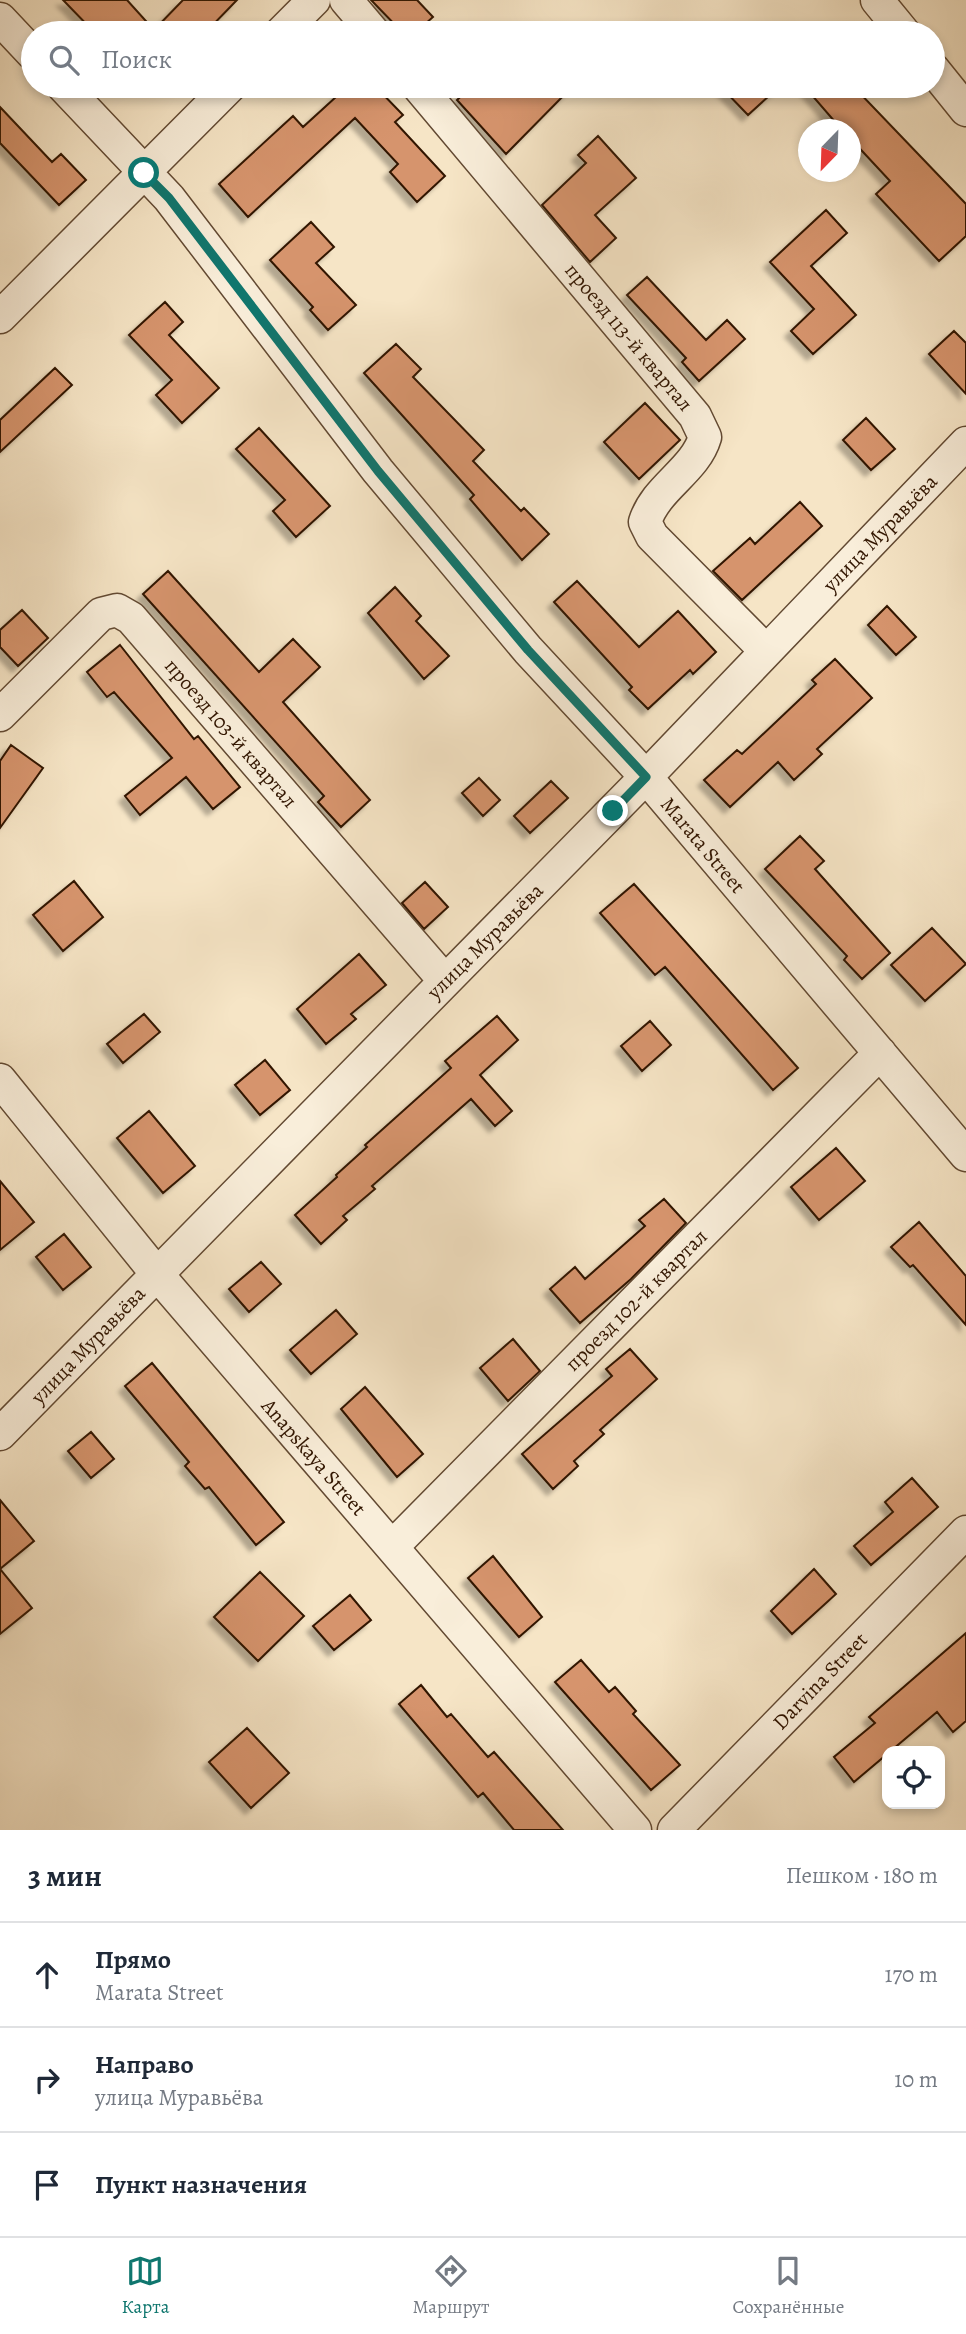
<!DOCTYPE html>
<html lang="ru">
<head>
<meta charset="utf-8">
<style>
	:root { --surface:#fff; --page:#f2f2f3; --text:#1f2937; --muted:#747a83; --line:#e0e1e3; --accent:#0f766e }
	body { margin:0; font-family:Alegreya,serif; background:var(--page); color:var(--text) }
	.controls { position:absolute; right:21px; bottom:21px; display:grid; overflow:hidden; border-radius:14px; box-shadow:0 4px 10px #0003 }
	.controls button { width:63px; height:63px; display:grid; place-items:center; padding:0; border:0; border-bottom:2px solid var(--line); background:var(--surface); color:var(--text); font:35px sans-serif }
	.compass { position:absolute; left:798px; top:119px; width:63px; height:63px; border-radius:50%; background:var(--surface); box-shadow:0 4px 10px #0003; rotate:203deg }
	.stop { position:absolute; width:21px; height:21px; margin:-16px; border:5px solid #0f766e; border-radius:50%; background:#fff }
	.stop.end { background:#0f766e; border-color:#fff; box-shadow:0 2px 7px #0008 }
	.list { margin:0; padding:0; list-style:none }
	h2 { display:flex; justify-content:space-between; align-items:center; height:91px; margin:0; padding:0 28px; font-size:30px }
	h2 small { font-size:23px; font-weight:400; color:var(--muted) }
	.list li { display:grid; grid-template-columns:46px 1fr auto; gap:21px; align-items:center; box-sizing:border-box; height:105px; padding:0 28px; border-top:2px solid var(--line) }
	.list b { display:block; font-size:26px; white-space:nowrap }
	.list p { margin:0; font-size:23px; white-space:nowrap; color:var(--muted) }
	.list em { font-size:23px; font-style:normal; color:var(--muted) }
	.icon { flex:none; width:38px; height:38px; fill:none; stroke:currentColor; stroke-width:2; stroke-linecap:round; stroke-linejoin:round }
	.map { position:relative; flex:none; width:966px; height:1830px; overflow:hidden }
	.search { position:absolute; background:var(--surface); box-shadow:0 4px 10px #0003; left:21px; right:21px; top:21px; height:77px; display:flex; align-items:center; gap:18px; box-sizing:border-box; padding:0 24px; border-radius:38px; color:var(--muted); font-size:26px }
	.sheet { height:406px; background:var(--surface) }
	nav { display:flex; justify-content:space-around; align-items:center; box-sizing:border-box; height:98px; border-top:2px solid var(--line); background:var(--surface); font-size:19px; color:var(--muted) }
	nav a { display:grid; justify-items:center; gap:4px }
	nav .on { color:var(--accent) }
	.map>svg:first-child { display:block }
	.building { fill:#d6946d; stroke:#311500; stroke-width:2; filter:url(#shadow) }
	.lines { fill:none; stroke-linecap:round; stroke-linejoin:round }
	.minor-casing { stroke:#624932; stroke-width:35 }
	.minor { stroke:#f9eeda; stroke-width:32 }
	.route { stroke:#0f766e; stroke-width:9 }
	.labels { text-anchor:middle; stroke-width:5; stroke-linejoin:round; paint-order:stroke }
	.street-label { font-size:21px; fill:#311500; stroke:#f9eeda }
</style>
</head>
<body>
<div class="map">
<svg width="966" height="1830" viewBox="0 0 966 1830">
	<defs>
		<filter id="shadow"><feDropShadow dx="-6" dy="6" stdDeviation="2" flood-color="#0004"/></filter>
	</defs>
	<rect width="100%" height="100%" fill="#f6e5c6"/>
	<filter id="stains"><feTurbulence type="fractalNoise" baseFrequency=".00286" numOctaves="4"/><feColorMatrix values="0 0 0 0 .2 0 0 0 0 .09 0 0 0 0 .02 0 0 0 .5 -.17"/></filter>
	<radialGradient id="worn" r=".72"><stop offset=".6" stop-color="#630" stop-opacity="0"/><stop offset="1" stop-color="#630" stop-opacity=".3"/></radialGradient>
	<!-- building -->
	<path class="building" d="M 63,0 L 127,0 L 154,30 L 183,0 L 237,0 L 205,33 L 95,33 Z
		M 371,0 L 417,0 L 433,17 L 415,33 L 403,33 Z
		M 348,86 L 375,86 L 403,115 L 395,122 L 445,176 L 417,202 L 390,172 L 398,164 L 355,118 L 248,217 L 219,184 L 293,116 L 303,127 Z
		M 472,86 L 573,86 L 506,154 L 457,100 Z
		M 720,86 L 780,86 L 748,115 Z
		M 804,86 L 853,86 L 966,204 L 966,236 L 939,261 L 876,194 L 890,181 L 850,138 L 850,130 L 842,130 Z
		M 0,107 L 52,162 L 61,154 L 86,180 L 59,205 L 0,143 Z
		M 598,136 L 636,178 L 595,215 L 616,238 L 590,262 L 542,205 L 586,163 L 578,155 Z
		M 826,210 L 847,233 L 811,266 L 856,315 L 813,354 L 791,331 L 814,309 L 770,262 Z
		M 311,222 L 334,247 L 316,263 L 356,305 L 328,330 L 310,310 L 313,307 L 270,260 Z
		M 647,277 L 706,340 L 727,320 L 745,339 L 699,381 L 682,362 L 686,358 L 627,295 Z
		M 165,302 L 183,322 L 169,335 L 219,388 L 182,423 L 156,395 L 172,380 L 129,335 Z
		M 954,331 L 966,343 L 966,394 L 929,354 Z
		M 396,344 L 421,369 L 413,377 L 484,450 L 473,461 L 521,511 L 524,508 L 549,534 L 522,560 L 470,499 L 474,495 L 364,373 Z
		M 55,368 L 72,385 L 0,452 L 0,420 Z
		M 645,403 L 680,440 L 639,479 L 604,442 Z
		M 866,418 L 895,449 L 871,470 L 843,440 Z
		M 259,428 L 330,506 L 296,537 L 273,511 L 285,500 L 236,449 Z
		M 800,502 L 822,526 L 742,600 L 713,571 L 750,538 L 755,544 Z
		M 168,571 L 259,672 L 293,639 L 320,667 L 283,702 L 370,800 L 341,827 L 318,802 L 324,796 L 143,594 Z
		M 577,581 L 639,647 L 678,611 L 716,652 L 693,674 L 690,670 L 648,709 L 629,690 L 632,687 L 554,602 Z
		M 395,587 L 421,616 L 416,621 L 449,656 L 424,679 L 368,613 Z
		M 887,606 L 916,637 L 896,655 L 868,625 Z
		M 22,610 L 48,638 L 18,666 L 0,647 L 0,630 Z
		M 120,645 L 194,739 L 198,736 L 240,787 L 213,809 L 186,777 L 140,815 L 125,796 L 172,758 L 114,692 L 107,697 L 87,672 Z
		M 835,659 L 872,698 L 817,749 L 822,754 L 794,780 L 778,762 L 730,807 L 704,780 L 737,750 L 742,754 L 816,684 L 812,680 Z
		M 11,745 L 43,768 L 0,828 L 0,761 Z
		M 479,778 L 500,800 L 483,816 L 462,793 Z
		M 551,781 L 568,798 L 530,833 L 514,816 Z
		M 800,836 L 824,861 L 815,869 L 890,953 L 862,979 L 844,960 L 847,956 L 765,869 Z
		M 74,881 L 103,917 L 63,951 L 33,915 Z
		M 425,882 L 448,907 L 424,929 L 402,903 Z
		M 634,884 L 798,1068 L 773,1090 L 665,967 L 655,975 L 600,913 Z
		M 932,928 L 966,964 L 925,1001 L 891,965 Z
		M 359,954 L 386,985 L 351,1014 L 356,1019 L 326,1044 L 297,1009 Z
		M 144,1014 L 160,1032 L 123,1063 L 107,1044 Z
		M 497,1016 L 518,1040 L 480,1075 L 512,1111 L 495,1126 L 471,1099 L 372,1186 L 375,1189 L 343,1216 L 347,1220 L 321,1244 L 295,1215 L 337,1177 L 336,1175 L 367,1147 L 365,1145 L 451,1068 L 445,1061 Z
		M 650,1021 L 671,1045 L 642,1071 L 621,1046 Z
		M 265,1060 L 290,1090 L 260,1115 L 235,1085 Z
		M 149,1111 L 195,1166 L 163,1193 L 117,1138 Z
		M 836,1148 L 865,1181 L 819,1220 L 791,1187 Z
		M 0,1181 L 34,1222 L 0,1250 Z
		M 664,1199 L 686,1223 L 631,1279 L 580,1323 L 550,1289 L 575,1267 L 585,1279 L 645,1226 L 639,1220 Z
		M 919,1222 L 966,1276 L 966,1325 L 913,1265 L 910,1267 L 891,1247 Z
		M 64,1234 L 91,1267 L 63,1290 L 36,1257 Z
		M 261,1262 L 281,1284 L 249,1312 L 229,1289 Z
		M 336,1310 L 357,1334 L 311,1374 L 290,1350 Z
		M 513,1339 L 540,1371 L 508,1401 L 480,1368 Z
		M 630,1349 L 657,1379 L 600,1430 L 604,1434 L 574,1461 L 578,1466 L 553,1489 L 522,1454 L 612,1376 L 606,1369 Z
		M 152,1363 L 284,1522 L 256,1545 L 209,1487 L 205,1489 L 185,1466 L 189,1462 L 125,1386 Z
		M 365,1387 L 423,1454 L 397,1477 L 341,1409 Z
		M 91,1432 L 114,1459 L 91,1478 L 68,1451 Z
		M 912,1478 L 938,1507 L 871,1565 L 854,1546 L 893,1512 L 885,1502 Z
		M 0,1500 L 34,1541 L 0,1569 L 32,1608 L 0,1634 Z
		M 493,1556 L 542,1617 L 519,1637 L 468,1578 Z
		M 814,1569 L 836,1594 L 792,1634 L 771,1611 Z
		M 260,1572 L 304,1616 L 258,1661 L 214,1617 Z
		M 350,1595 L 371,1620 L 334,1650 L 313,1626 Z
		M 966,1633 L 966,1721 L 953,1732 L 937,1712 L 854,1782 L 834,1757 L 875,1723 L 869,1717 Z
		M 581,1660 L 609,1692 L 615,1687 L 636,1711 L 633,1714 L 680,1765 L 651,1790 L 555,1682 Z
		M 421,1685 L 447,1717 L 451,1714 L 488,1757 L 494,1752 L 563,1830 L 514,1830 L 483,1793 L 478,1797 L 399,1704 Z
		M 247,1728 L 289,1773 L 251,1808 L 209,1762 Z"/>
	<g class="lines">
		<defs>
			<path id="minor" d="M 346,0 L 374,33
				M 877,0 L 904,33
				M 0,19 L 33,54
				M 281,33 L 314,0
				M 933,69 L 966,110
				M 63,86 L 169,198 L 378,471 L 528,650 L 646,777 L 966,1155
				M 418,86 L 695,416 L 705,437 C 695,471 656,487 645,522 L 652,536 L 766,651
				M 0,317 L 230,86
				M 0,715 L 101,614 L 117,610 L 131,618 L 445,981
				M 0,1080 L 157,1274 L 635,1830
				M 0,1434 L 646,777 L 966,443
				M 392,1547 L 880,1053
				M 674,1830 L 966,1532"/>
		</defs>
		<!-- minor casing -->
		<use href="#minor" class="minor-casing"/>
		<!-- minor -->
		<use href="#minor" class="minor"/>
	</g>
	<g class="lines">
		<!-- route -->
		<path class="route" d="M 144,173 L 169,198 L 378,471 L 528,650 L 646,777 L 613,811"/>
	</g>
	<g class="labels">
		<!-- street labels -->
		<g class="street-label">
			<text transform="translate(629 337) rotate(50)" y="7">проезд 113-й квартал</text>
			<text transform="translate(880 533) rotate(-46)" y="7">улица Муравьёва</text>
			<text transform="translate(231 733) rotate(49)" y="7">проезд 103-й квартал</text>
			<text transform="translate(703 845) rotate(50)" y="7">Marata Street</text>
			<text transform="translate(485 941) rotate(-45)" y="7">улица Муравьёва</text>
			<text transform="translate(636 1300) rotate(-45)" y="7">проезд 102-й квартал</text>
			<text transform="translate(88 1345) rotate(-46)" y="7">улица Муравьёва</text>
			<text transform="translate(314 1457) rotate(49)" y="7">Anapskaya Street</text>
			<text transform="translate(820 1681) rotate(-46)" y="7">Darvina Street</text>
		</g>
	</g>
	<rect width="100%" height="100%" filter="url(#stains)"/>
	<rect width="100%" height="100%" fill="url(#worn)"/>
</svg>
<div class="controls">
<button><svg class="icon" aria-label="locate" viewBox="0 0 24 24"><circle cx="12" cy="12" r="6"/><path d="M12 2v4M12 18v4M2 12h4M18 12h4"/></svg></button>
</div>
<svg class="compass" viewBox="-18 -18 36 36"><path d="M0-13l5 13h-10z" fill="#e53935"/><path d="M0 13l5-13h-10z" fill="#747a83"/></svg>
<div class="stop" style="left:144px;top:173px"></div>
<div class="stop end" style="left:613px;top:811px"></div>
<div class="search"><svg class="icon" aria-label="search" viewBox="0 0 24 24"><circle cx="10" cy="10" r="6"/><path d="M15 15l6 6"/></svg>Поиск</div>
</div>
<section class="sheet">
<h2>3 мин<small>Пешком · 180 m</small></h2>
<ul class="list">
<li><svg class="icon" aria-label="ahead" viewBox="0 0 24 24"><path d="M12 20V5M6 11l6-6 6 6"/></svg><div><b>Прямо</b><p>Marata Street</p></div><em>170 m</em></li>
<li><svg class="icon" aria-label="right" viewBox="0 0 24 24"><path d="M7 20v-9h11M14 6l5 5-5 5"/></svg><div><b>Направо</b><p>улица Муравьёва</p></div><em>10 m</em></li>
<li><svg class="icon" aria-label="arrive" viewBox="0 0 24 24"><path d="M6 21V4h12l-3 4 3 4H6"/></svg><div><b>Пункт назначения</b></div></li>
</ul>
</section>
<nav>
<a class="on"><svg class="icon" aria-label="map" viewBox="0 0 24 24"><path d="M3 6l6-2 6 2 6-2v14l-6 2-6-2-6 2zM9 4v14M15 6v14"/></svg>Карта</a>
<a><svg class="icon" aria-label="directions" viewBox="0 0 24 24"><path d="M12 3l9 9-9 9-9-9zM9 14v-3h6M13 9l2 2-2 2"/></svg>Маршрут</a>
<a><svg class="icon" aria-label="saved" viewBox="0 0 24 24"><path d="M7 4h10v16l-5-4-5 4z"/></svg>Сохранённые</a>
</nav>
</body>
</html>
